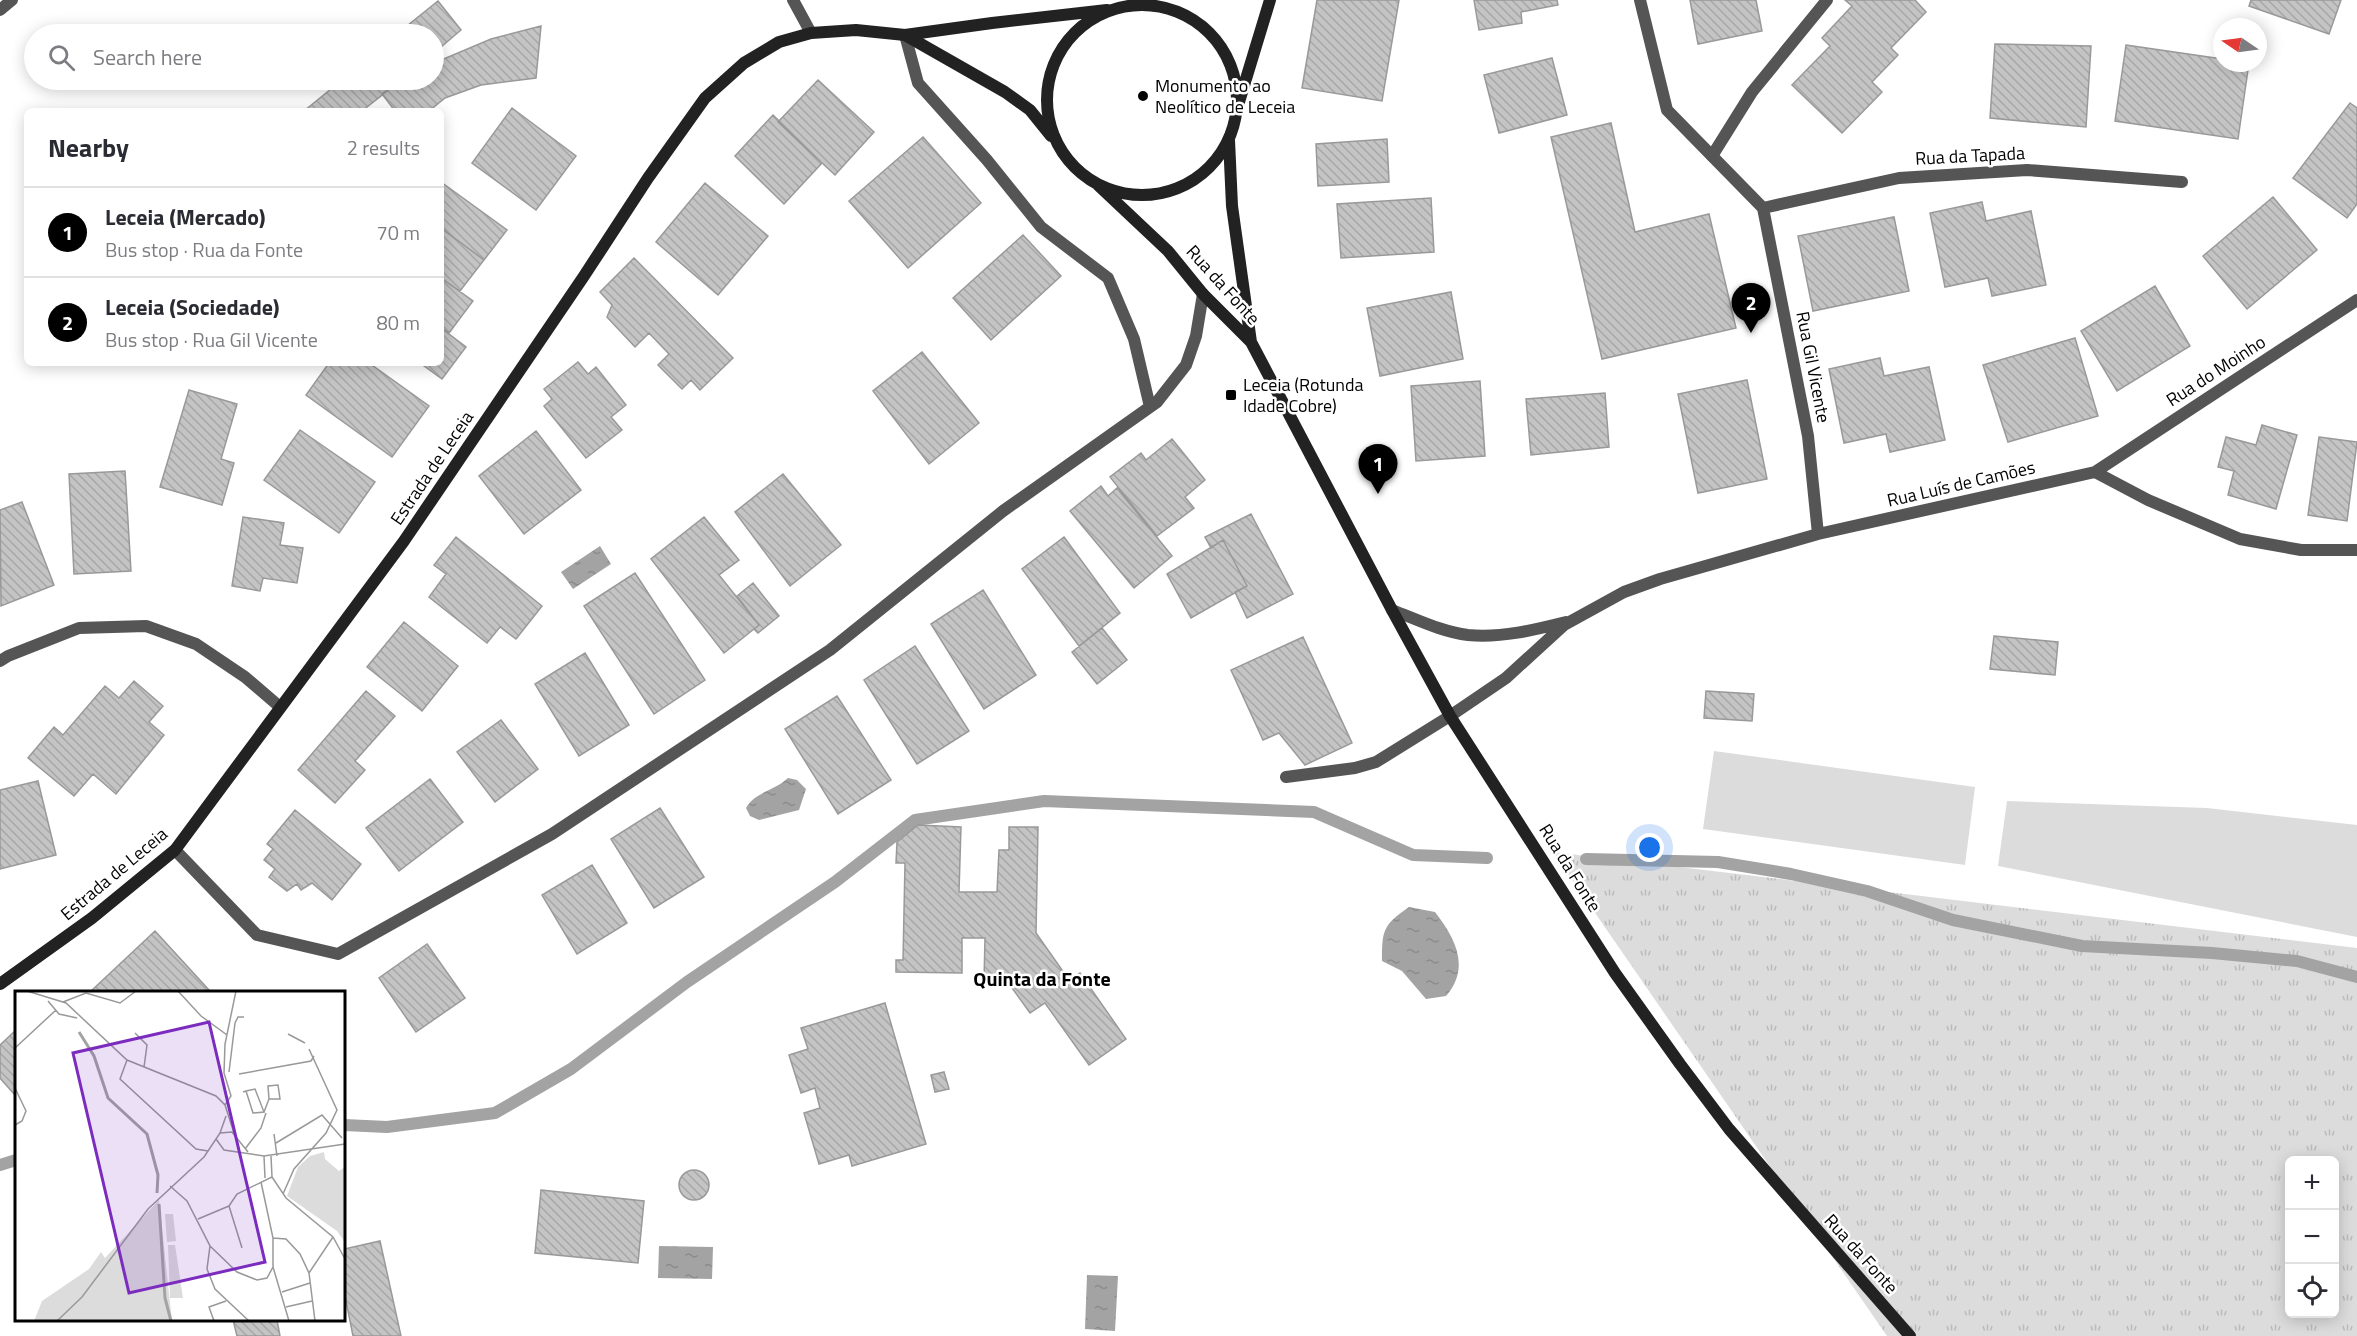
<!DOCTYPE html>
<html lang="en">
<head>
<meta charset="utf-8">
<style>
	:root { --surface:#fff; --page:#f2f2f3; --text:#2b2b33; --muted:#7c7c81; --line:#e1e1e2; --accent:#000 }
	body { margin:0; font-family:"Titillium Web",sans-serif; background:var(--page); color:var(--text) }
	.controls { position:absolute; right:18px; bottom:18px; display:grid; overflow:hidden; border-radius:9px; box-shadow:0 3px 15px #0003 }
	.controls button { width:54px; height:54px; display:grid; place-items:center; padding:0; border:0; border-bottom:2px solid var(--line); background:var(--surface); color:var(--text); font:30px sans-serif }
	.compass { position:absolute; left:2213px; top:18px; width:54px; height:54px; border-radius:50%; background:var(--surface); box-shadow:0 3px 15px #0003; rotate:283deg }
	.you { position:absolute; left:1650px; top:848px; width:21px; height:21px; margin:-15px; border:4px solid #fff; border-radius:50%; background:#1a73e8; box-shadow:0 0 0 9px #1a73e833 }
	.badge { display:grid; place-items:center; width:39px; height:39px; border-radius:50%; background:var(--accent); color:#fff; font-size:20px; font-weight:700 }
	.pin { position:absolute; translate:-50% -50px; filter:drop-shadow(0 2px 3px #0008) }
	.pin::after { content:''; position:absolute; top:32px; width:21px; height:18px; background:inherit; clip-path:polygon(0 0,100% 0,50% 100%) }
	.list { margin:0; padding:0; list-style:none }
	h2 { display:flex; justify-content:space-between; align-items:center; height:78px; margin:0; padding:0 24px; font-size:26px }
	h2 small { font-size:20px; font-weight:400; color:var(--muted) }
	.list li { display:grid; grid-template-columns:39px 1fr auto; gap:18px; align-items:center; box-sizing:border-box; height:90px; padding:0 24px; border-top:2px solid var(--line) }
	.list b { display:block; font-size:22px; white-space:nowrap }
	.list p { margin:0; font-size:20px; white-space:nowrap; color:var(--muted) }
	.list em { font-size:20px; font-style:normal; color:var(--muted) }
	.icon { flex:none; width:33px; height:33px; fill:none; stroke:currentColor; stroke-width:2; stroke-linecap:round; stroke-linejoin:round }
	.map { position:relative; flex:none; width:2357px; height:1336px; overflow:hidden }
	.search { position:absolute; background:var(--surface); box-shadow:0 3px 15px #0003; left:24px; top:24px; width:420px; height:66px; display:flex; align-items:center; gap:15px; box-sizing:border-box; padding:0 21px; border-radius:33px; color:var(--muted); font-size:22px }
	.panel { position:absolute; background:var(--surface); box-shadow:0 3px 15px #0003; left:24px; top:108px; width:420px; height:258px; border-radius:9px }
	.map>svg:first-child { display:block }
	.grass { fill:url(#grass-tufts); fill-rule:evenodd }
	.garden { fill:#dcdcdc }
	.water { fill:url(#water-ripples) }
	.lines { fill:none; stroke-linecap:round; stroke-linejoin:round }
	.stream { stroke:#a3a3a3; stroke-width:12 }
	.building { fill:url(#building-back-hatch); stroke:#999; stroke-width:1.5 }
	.lane { stroke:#555; stroke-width:12 }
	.street { stroke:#555; stroke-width:12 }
	.secondary { stroke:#222; stroke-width:12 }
	.poi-dot { fill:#000; stroke:#fff; stroke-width:2 }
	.labels { text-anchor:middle; stroke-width:5; stroke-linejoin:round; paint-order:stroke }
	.poi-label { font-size:18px; fill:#000; stroke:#fff; text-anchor:start }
	.street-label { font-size:18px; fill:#000; stroke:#fff }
	.neighbourhood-label { font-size:20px; font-weight:bold; fill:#000; stroke:#fff }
	.inset-river { fill:none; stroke:#a3a3a3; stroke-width:3 }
	.inset-road { fill:none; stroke:#999; stroke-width:1.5 }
	.view { fill:#7b2cbf; fill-opacity:0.15; stroke:#7b2cbf; stroke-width:3 }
	.inset-edge { fill:none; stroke:#000; stroke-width:3 }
</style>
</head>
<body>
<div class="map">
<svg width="2357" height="1336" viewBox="0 0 2357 1336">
	<defs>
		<pattern id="grass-tufts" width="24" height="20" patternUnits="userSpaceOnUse" patternTransform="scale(1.5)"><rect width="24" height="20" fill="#dcdcdc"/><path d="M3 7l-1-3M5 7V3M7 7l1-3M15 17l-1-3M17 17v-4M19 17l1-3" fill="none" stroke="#bbb"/></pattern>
		<pattern id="water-ripples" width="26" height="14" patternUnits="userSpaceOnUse" patternTransform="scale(1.5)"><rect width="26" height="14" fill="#a3a3a3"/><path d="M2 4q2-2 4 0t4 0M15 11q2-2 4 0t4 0" fill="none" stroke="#8b8b8b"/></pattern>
		<pattern id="building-back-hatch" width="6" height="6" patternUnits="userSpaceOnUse" patternTransform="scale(1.5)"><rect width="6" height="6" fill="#c4c4c4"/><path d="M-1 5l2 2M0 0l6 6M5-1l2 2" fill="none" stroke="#a7a7a7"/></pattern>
	</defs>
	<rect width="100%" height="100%" fill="#fff"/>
	<!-- grass -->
	<path class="grass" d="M 1553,852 L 2357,948 L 2357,1336 L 1887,1336 ZM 2290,1160 L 2334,1160 L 2334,1314 L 2290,1314 Z"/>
	<!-- garden -->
	<path class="garden" d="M 1714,751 L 1975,787 L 1965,865 L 1703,829 Z
		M 2007,801 L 2207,808 L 2357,825 L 2357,937 L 1998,866 Z"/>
	<!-- water -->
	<path class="water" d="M 600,546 L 611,564 L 573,589 L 561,572 Z
		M 788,778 L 797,780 L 806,789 L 799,810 L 759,820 L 750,816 L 746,808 C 755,792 774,791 788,778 Z
		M 1409,907 L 1435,912 C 1455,938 1471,967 1446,996 L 1426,999 L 1402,971 L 1382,961 C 1382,930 1383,925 1409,907 Z
		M 659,1246 L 713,1247 L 712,1279 L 658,1278 Z
		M 1087,1275 L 1118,1276 L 1115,1331 L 1085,1329 Z"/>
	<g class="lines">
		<!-- stream -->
		<path class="stream" d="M 1586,859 L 1718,862 L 1791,874 L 1867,891 L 1953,920 L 2082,946 L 2212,953 L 2297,961 L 2357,977
			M 344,1125 L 387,1127 L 495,1113 L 571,1069 L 687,982 L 835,882 L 915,820 L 1044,801 L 1314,812 L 1413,855 L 1487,858
			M 0,1165 L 16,1160"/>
	</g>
	<!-- building -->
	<path class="building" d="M 1317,0 L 1399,0 L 1382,101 L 1302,88 Z
		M 1474,0 L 1557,0 L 1558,5 L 1521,12 L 1522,23 L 1479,30 Z
		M 1690,0 L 1756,0 L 1762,31 L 1698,44 Z
		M 1845,0 L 1915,0 L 1926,12 L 1891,48 L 1898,55 L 1872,82 L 1882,92 L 1842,133 L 1792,85 L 1830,46 L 1822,38 L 1852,6 Z
		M 2251,0 L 2341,0 L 2329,34 L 2249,6 Z
		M 438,1 L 461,30 L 434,53 L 434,34 L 397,34 Z
		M 541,26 L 536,78 L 481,85 L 445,98 L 429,111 L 395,111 L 382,94 L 401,80 L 434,80 L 434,63 L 491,39 Z
		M 1995,44 L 2091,46 L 2086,127 L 1990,118 Z
		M 2126,45 L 2222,59 L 2222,63 L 2249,63 L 2238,139 L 2115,121 Z
		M 1552,58 L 1567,115 L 1499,133 L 1484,75 Z
		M 342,80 L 401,80 L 362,111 L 304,111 Z
		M 818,80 L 874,132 L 835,175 L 778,122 Z
		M 2350,103 L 2357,108 L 2357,204 L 2347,218 L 2293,178 Z
		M 512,108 L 576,156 L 536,210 L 472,163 Z
		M 773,115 L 822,163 L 784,204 L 735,156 Z
		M 1611,123 L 1635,232 L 1709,214 L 1736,328 L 1602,359 L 1551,137 Z
		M 923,137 L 981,203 L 908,268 L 849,201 Z
		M 1387,139 L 1389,182 L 1318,186 L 1316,144 Z
		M 441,182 L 507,230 L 484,260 L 441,228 Z
		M 705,183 L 768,236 L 718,295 L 656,242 Z
		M 2273,197 L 2317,250 L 2247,309 L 2203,256 Z
		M 1431,198 L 1434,252 L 1341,258 L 1337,204 Z
		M 1982,202 L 1986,221 L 2031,211 L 2046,285 L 1992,296 L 1988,278 L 1945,287 L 1930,213 Z
		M 1894,217 L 1909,291 L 1813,311 L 1798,236 Z
		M 441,228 L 484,260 L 460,291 L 441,278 Z
		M 1023,235 L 1061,276 L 991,340 L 953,298 Z
		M 634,258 L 733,358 L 700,390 L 691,380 L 682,389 L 658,365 L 669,354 L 649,333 L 635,347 L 607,317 L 612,305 L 600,292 Z
		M 441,278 L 473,301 L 449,333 L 441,328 Z
		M 2155,286 L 2190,346 L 2117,391 L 2081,331 Z
		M 1451,292 L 1463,359 L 1380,376 L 1367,308 Z
		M 441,328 L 466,347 L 442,379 L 420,363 L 441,363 Z
		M 2075,338 L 2098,416 L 2008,442 L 1983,365 Z
		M 922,352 L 979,423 L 929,464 L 873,391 Z
		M 1880,358 L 1884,376 L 1929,367 L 1945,440 L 1890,452 L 1886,434 L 1844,443 L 1829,369 Z
		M 578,362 L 588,374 L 596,367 L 626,405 L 611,417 L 622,430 L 586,458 L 544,406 L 552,399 L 544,389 Z
		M 329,363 L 369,363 L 429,406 L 392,457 L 306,395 Z
		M 1747,380 L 1767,479 L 1698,493 L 1678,394 Z
		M 1480,381 L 1485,456 L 1416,461 L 1411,386 Z
		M 189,390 L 237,404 L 221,459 L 234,463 L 222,505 L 160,487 Z
		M 1605,393 L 1609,447 L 1531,455 L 1526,399 Z
		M 2262,425 L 2297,435 L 2276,509 L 2228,495 L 2234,471 L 2218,467 L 2226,437 L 2256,445 Z
		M 300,430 L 375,482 L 339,533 L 264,480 Z
		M 536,431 L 581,490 L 524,534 L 479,476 Z
		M 2319,437 L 2357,442 L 2347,521 L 2308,515 Z
		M 1172,439 L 1205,480 L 1185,497 L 1194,508 L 1157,536 L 1110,477 L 1141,453 L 1146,460 Z
		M 125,471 L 131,571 L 74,574 L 69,474 Z
		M 783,474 L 841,545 L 790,586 L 735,512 Z
		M 1101,486 L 1108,496 L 1117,488 L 1172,556 L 1134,588 L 1070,511 Z
		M 22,502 L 54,585 L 1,606 L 0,510 Z
		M 1251,514 L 1293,594 L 1247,618 L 1235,592 L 1247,586 L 1223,540 L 1211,548 L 1205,537 Z
		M 243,517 L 284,523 L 280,545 L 303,548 L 297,583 L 263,578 L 260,591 L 232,586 Z
		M 704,517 L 739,560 L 719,575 L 759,625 L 724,653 L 651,559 Z
		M 456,537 L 542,606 L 516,639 L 500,627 L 487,643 L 429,597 L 446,574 L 434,565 Z
		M 1064,537 L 1120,613 L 1079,646 L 1022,569 Z
		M 1223,540 L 1247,586 L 1191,618 L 1167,574 Z
		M 635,573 L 705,680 L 654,714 L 584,606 Z
		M 753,583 L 779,616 L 758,633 L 754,629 L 759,625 L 737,596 Z
		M 983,590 L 1036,675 L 984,709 L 931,624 Z
		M 404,622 L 458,666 L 422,711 L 367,667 Z
		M 1102,628 L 1127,660 L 1097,684 L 1072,652 Z
		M 1994,636 L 2058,642 L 2055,675 L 1990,669 Z
		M 1303,637 L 1352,743 L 1305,765 L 1279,733 L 1263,740 L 1231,670 Z
		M 915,646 L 969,731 L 917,764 L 864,680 Z
		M 585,653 L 629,725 L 579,756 L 535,684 Z
		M 134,681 L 163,706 L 149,722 L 164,735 L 116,794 L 93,774 L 74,796 L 28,758 L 54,727 L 63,735 L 105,686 L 119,698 Z
		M 366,691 L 395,716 L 355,761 L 365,770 L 335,803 L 298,770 Z
		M 1706,691 L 1754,694 L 1752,721 L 1704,718 Z
		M 837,696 L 891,780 L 838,814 L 785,729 Z
		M 501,720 L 538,769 L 495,802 L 457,752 Z
		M 430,779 L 463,822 L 399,871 L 366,828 Z
		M 38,781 L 56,855 L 0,869 L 0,790 Z
		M 660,808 L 704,877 L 654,908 L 611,839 Z
		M 295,810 L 361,864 L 332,900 L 312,883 L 301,890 L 297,884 L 287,891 L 269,877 L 275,869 L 264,860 L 273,849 L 267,844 Z
		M 918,825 L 961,827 L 959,892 L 997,892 L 999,850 L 1009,850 L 1009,827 L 1038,827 L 1036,933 L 1069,980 L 1080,973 L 1126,1039 L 1089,1065 L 1045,1003 L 1030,1013 L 1007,981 L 984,981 L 985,938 L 962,938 L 962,973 L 896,972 L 896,960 L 903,960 L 905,863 L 896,863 L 897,842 Z
		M 592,865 L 627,923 L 577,954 L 542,895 Z
		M 155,931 L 209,990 L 207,992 L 90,992 Z
		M 427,944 L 465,998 L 416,1032 L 379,978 Z
		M 885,1003 L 926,1144 L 852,1166 L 849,1155 L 819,1164 L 804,1113 L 820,1108 L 815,1088 L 801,1093 L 789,1055 L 808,1049 L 801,1028 Z
		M 16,1030 L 16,1092 L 14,1094 L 0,1078 L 0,1045 Z
		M 944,1072 L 949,1089 L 935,1092 L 931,1075 Z
		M679 1185a15 15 0 1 1 30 0a15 15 0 1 1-30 0Z
		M 541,1190 L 644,1201 L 638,1263 L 535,1253 Z
		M 380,1241 L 401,1336 L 353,1336 L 344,1291 L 344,1249 Z
		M 233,1320 L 277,1320 L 280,1336 L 237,1336 Z"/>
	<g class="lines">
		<!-- lane -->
		<path class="lane" d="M 1712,156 L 1752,92 L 1827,0
			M 1286,777 L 1355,768 L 1376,762 L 1450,716"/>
		<!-- street -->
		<path class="street" d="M 793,0 L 811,33
			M 1640,0 L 1667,110 L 1763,208
			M 0,10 L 12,0
			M 905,35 L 918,83 L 987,160 L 1041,227 L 1108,278 L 1134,339 L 1150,407
			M 1763,208 L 1899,178 L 2027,170 L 2182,182
			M 1763,208 L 1808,436 L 1818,534
			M 2095,472 L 2148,500 L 2240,539 L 2301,550 L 2357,550
			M 1392,610 C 1416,619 1442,632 1468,635 C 1502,638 1534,630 1566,622
			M 0,661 L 8,656 L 79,628 L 146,626 L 196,644 L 245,677 L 280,707
			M 1450,716 L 1506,678 L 1564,625 L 1624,592 L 1660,579 L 1818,534 L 2095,472 L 2357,300
			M 175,850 L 257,935 L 338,954 L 552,834 L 830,650 L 1003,511 L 1157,402 L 1186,365 L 1196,336 L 1203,294"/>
		<!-- secondary -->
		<path class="secondary" d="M1047 100a95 95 0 1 1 190 0a95 95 0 1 1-190 0Z
			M 905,35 L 1005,92 L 1030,110 L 1051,136
			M 1239,102 L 1270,0
			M 1229,140 L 1232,206 L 1251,342
			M 1099,186 L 1168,251 L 1203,294 L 1251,342 L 1392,610 L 1450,716 L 1615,973 L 1680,1064 L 1729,1129 L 1910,1336
			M 0,984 L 92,918 L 175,850 L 404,541 L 584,276 L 648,178 L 705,98 L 744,63 L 779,42 L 811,33 L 856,30 L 905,35 L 992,23 L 1107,10"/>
	</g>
	<!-- markers -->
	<g class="poi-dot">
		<circle cx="1143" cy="96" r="6"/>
		<rect x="1225" y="389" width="12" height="12" rx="3"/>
	</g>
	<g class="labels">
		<!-- poi labels -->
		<g class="poi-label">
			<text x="1155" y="92">Monumento ao<tspan x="1155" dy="21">Neolítico de Leceia</tspan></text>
			<text x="1243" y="391">Leceia (Rotunda<tspan x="1243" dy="21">Idade Cobre)</tspan></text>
		</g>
		<!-- street labels -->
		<g class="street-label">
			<text transform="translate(1970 156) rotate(-3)" y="6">Rua da Tapada</text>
			<text transform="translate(1223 285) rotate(48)" y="6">Rua da Fonte</text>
			<text transform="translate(1813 367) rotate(79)" y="6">Rua Gil Vicente</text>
			<text transform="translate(2216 371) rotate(-33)" y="6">Rua do Moinho</text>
			<text transform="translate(432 468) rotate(-56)" y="6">Estrada de Leceia</text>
			<text transform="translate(1961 484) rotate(-13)" y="6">Rua Luís de Camões</text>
			<text transform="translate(1570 868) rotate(58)" y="6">Rua da Fonte</text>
			<text transform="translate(114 874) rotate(-40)" y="6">Estrada de Leceia</text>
			<text transform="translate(1861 1254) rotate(48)" y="6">Rua da Fonte</text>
		</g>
		<!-- neighbourhood labels -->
		<g class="neighbourhood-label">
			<text x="1042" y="986">Quinta da Fonte</text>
		</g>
	</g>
	<!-- overview -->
	<g transform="translate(15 991)">
		<rect width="330" height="330" fill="#fff"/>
		<path d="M 309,161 L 310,168 L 324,180 L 330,176 L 330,251 L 322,240 L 272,205 L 283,176 L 295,165 ZM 144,209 L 157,330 L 19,330 L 27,310 L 74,278 L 86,261 L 90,267 Z" fill="#dcdcdc"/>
		<path d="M 150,223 L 158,223 L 161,250 L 152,251 ZM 153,254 L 160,254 L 168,307 L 155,307 Z" fill="#dcdcdc"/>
		<path class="inset-river" d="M 64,41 L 79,65 L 93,107 L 132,143 L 143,184 L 142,202M 144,213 L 150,307 L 156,330"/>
		<path class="inset-road" d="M 12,0 L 51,12 L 112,69 L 201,105 L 210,114 L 219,142M 163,0 L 186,25 L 212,44M 33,10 L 44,23 L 62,27M 48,11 L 71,2 L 105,12 L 121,0M 120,42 L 132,54 L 129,76M 273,43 L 290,52M 0,57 L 41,19M 112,69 L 105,88 L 181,158 L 193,160M 214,81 L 220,32 L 223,26 L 229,26M 224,83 L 296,70 L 299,65M 0,97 L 11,120 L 7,130 L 0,134M 228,101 L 231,100 L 240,98 L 249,121 L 238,122 L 231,100M 210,114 L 216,105 L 209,82 L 210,53 L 221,0M 249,121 L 254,108 L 253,95 L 263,94 L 265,108 L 254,108M 205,142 L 211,125M 259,143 L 262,165M 201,148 L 209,159 L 249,165 L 330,153M 261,152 L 307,124 L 327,147M 230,158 L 246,137 L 251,122M 249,165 L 250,187M 257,186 L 271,207 L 318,246 L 330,268M 246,191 L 258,247 L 258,276 L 274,330M 155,195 L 172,210 L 195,255 L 192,278 L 200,298 L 234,330M 268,203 L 279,178 L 311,142 L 322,119 L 294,58M 214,215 L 222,203 L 257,186 L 256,165M 214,215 L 227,257M 183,228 L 214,215M 258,247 L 271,248 L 285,263 L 294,282M 195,255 L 222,281 L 242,289 L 252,287 L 258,276M 267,301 L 295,292M 271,316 L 297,310M 42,330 L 67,306 L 133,218 L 189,166 L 205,142 L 217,141 L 233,161M 199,330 L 194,316 L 211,310M 300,330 L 294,282 L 318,246"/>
		<path class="view" d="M 194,31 L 250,271 L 114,302 L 58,62 Z"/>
		<rect width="330" height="330" class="inset-edge"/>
	</g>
</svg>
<div class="controls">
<button>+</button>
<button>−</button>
<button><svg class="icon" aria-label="locate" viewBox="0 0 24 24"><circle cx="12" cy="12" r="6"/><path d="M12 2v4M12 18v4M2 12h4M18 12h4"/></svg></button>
</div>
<svg class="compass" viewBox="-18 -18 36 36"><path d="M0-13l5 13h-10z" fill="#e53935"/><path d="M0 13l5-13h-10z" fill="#7c7c81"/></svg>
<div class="you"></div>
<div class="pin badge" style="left:1378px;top:494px">1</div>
<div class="pin badge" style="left:1751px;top:333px">2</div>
<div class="search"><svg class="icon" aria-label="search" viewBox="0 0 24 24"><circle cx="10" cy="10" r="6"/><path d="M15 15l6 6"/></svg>Search here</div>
<section class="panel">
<h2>Nearby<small>2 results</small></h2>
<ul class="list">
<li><span class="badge">1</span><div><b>Leceia (Mercado)</b><p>Bus stop · Rua da Fonte</p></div><em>70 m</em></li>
<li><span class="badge">2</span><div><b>Leceia (Sociedade)</b><p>Bus stop · Rua Gil Vicente</p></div><em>80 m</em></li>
</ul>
</section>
</div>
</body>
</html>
